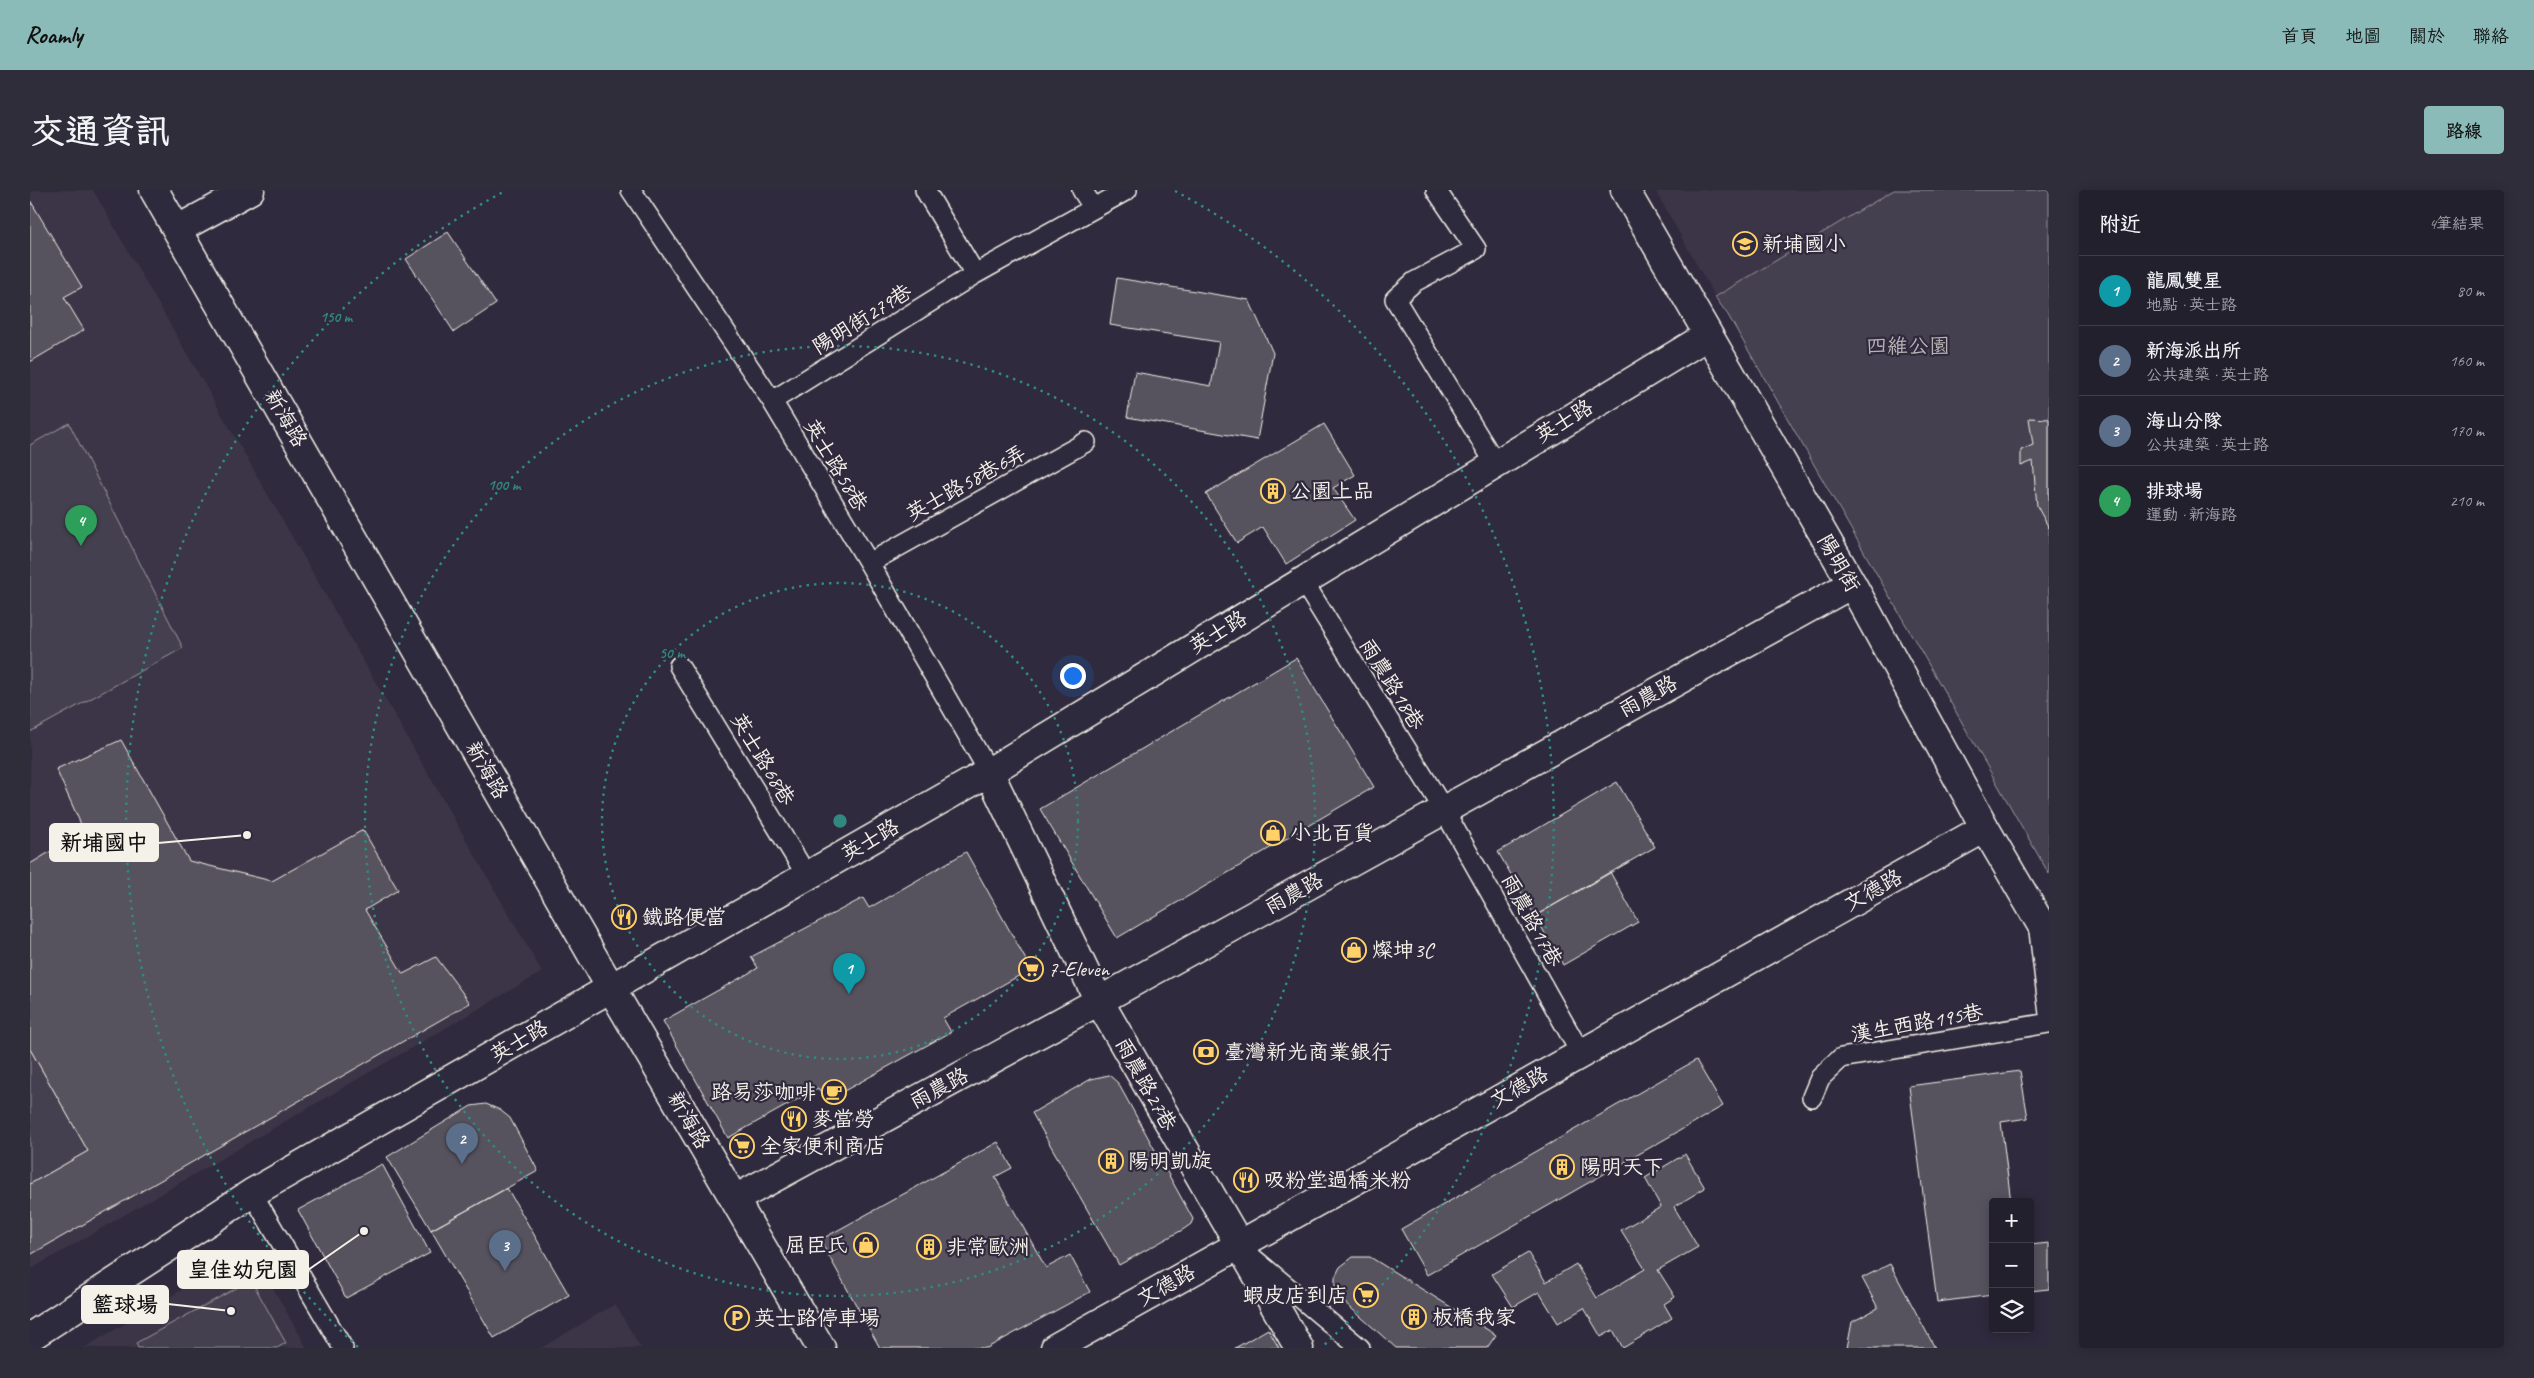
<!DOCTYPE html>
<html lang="zh-TW">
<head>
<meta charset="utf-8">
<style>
	:root { --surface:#23202e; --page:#2f2d3a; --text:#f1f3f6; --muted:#a3a3aa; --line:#403e4a; --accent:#8bbbb9 }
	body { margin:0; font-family:Caveat,"LXGW WenKai TC",sans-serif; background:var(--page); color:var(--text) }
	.controls { position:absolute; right:15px; bottom:15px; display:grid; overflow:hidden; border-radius:5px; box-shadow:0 2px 12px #0003 }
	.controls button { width:45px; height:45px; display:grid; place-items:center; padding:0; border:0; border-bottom:1px solid var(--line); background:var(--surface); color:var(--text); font:25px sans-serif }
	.you { position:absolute; left:1042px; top:485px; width:18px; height:18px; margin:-12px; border:4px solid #fff; border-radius:50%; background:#1a73e8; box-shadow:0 0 0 8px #1a73e833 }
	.badge { display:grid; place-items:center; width:32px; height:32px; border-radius:50%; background:var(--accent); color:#fff; font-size:16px; font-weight:700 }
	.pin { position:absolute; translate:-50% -41px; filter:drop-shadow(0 1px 2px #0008) }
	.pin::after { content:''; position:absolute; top:26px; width:18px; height:15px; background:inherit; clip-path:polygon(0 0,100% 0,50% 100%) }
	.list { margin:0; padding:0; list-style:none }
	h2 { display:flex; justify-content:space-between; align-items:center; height:65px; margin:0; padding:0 20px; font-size:21px }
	h2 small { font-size:16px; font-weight:400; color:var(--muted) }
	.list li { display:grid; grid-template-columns:32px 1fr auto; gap:15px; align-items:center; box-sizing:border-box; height:70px; padding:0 20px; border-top:1px solid var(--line) }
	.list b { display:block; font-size:19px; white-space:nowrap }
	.list p { margin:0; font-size:16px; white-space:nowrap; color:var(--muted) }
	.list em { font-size:16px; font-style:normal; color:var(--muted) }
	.icon { flex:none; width:28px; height:28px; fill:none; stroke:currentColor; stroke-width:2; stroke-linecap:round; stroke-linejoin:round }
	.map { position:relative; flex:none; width:2019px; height:1158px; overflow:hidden; border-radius:5px }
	header { display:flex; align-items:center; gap:30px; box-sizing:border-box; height:70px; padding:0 25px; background:var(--accent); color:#111 }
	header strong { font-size:24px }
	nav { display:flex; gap:28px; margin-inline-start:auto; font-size:18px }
	.intro { display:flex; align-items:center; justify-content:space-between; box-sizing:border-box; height:120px; padding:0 30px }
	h1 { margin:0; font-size:35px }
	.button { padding:12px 22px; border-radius:5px; background:var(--accent); color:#111; font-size:18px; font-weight:700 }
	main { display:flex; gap:30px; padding:0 30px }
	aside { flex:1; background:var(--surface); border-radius:5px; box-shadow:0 2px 12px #0003 }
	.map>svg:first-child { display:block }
	.built { fill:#3b3647 }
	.green { fill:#454050; stroke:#9c989c }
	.building { fill:#56525f; stroke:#f4f1e8 }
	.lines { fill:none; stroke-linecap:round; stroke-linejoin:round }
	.service-casing { stroke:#f4f1e8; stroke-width:22 }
	.minor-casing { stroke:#f4f1e8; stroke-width:31 }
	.tertiary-casing { stroke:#f4f1e8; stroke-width:31 }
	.service { stroke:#2f2a3d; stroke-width:19 }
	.minor { stroke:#2f2a3d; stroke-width:28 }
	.tertiary { stroke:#2f2a3d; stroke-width:28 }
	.ring { fill:none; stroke:#318880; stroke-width:2.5; stroke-dasharray:2.5 5 }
	.labels { text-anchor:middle; stroke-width:4.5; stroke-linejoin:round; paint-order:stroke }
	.poi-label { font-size:21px; fill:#f4f1e8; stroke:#2f2a3d; text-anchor:start }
	.street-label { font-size:21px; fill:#f4f1e8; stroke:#2f2a3d }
	.park-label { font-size:21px; fill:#b7b3b3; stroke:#2f2a3d }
	.centre { fill:#318880; stroke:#2f2a3d; stroke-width:2.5 }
	.ring-label { font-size:15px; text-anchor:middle; font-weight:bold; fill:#318880; stroke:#2f2a3d; stroke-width:4.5; stroke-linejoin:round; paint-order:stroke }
	.leader { fill:none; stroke:#f4f1e8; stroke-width:2 }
	.callout-dot { fill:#f4f1e8; stroke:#2f2a3d; stroke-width:2 }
	.callout { fill:#f4f1e8; stroke:#f4f1e8; stroke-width:2 }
	.callout-label { font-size:22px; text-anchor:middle; font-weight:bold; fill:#111 }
</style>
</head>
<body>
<header>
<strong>Roamly</strong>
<nav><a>首頁</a><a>地圖</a><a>關於</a><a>聯絡</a></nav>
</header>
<div class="intro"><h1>交通資訊</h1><a class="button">路線</a></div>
<main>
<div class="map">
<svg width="2019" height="1158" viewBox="0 0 2019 1158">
	<rect width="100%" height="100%" fill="#2f2a3d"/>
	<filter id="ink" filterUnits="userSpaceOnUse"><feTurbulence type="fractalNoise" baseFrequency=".02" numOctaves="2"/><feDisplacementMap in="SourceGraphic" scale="10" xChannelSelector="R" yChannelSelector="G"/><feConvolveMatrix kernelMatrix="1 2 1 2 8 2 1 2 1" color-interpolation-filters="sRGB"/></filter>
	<g filter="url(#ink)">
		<!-- built -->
		<path class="built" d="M 0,0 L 63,0 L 512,782 L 0,1080 Z
			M 1625,0 L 1864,0 L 1685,107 Z
			M 200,1071 L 234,1082 L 277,1158 L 54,1158 Z
			M 585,1114 L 611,1158 L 511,1158 Z"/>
		<!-- green -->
		<path class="green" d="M 1864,0 L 2019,0 L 2019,684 L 1698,125 L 1685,107 Z
			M 39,233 L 153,458 L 0,542 L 0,255 Z
			M 0,859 L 58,961 L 0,994 Z
			M 221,1090 L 256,1153 L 247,1158 L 108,1158 L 106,1153 Z"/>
		<!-- building -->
		<path class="building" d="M 0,10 L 52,97 L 34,107 L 54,140 L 0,172 Z
			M 418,42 L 466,114 L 424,142 L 376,69 Z
			M 1087,88 L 1219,110 L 1243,163 L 1227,250 L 1097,227 L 1105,182 L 1181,196 L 1189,152 L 1080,135 Z
			M 1999,228 L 2019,229 L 2019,338 L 2007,316 L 2003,271 L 1991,276 L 1991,260 L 2003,255 Z
			M 1294,234 L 1325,285 L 1303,298 L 1325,330 L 1256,374 L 1233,337 L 1207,353 L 1176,304 Z
			M 1266,468 L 1344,597 L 1087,748 L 1010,619 Z
			M 91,550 L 159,671 L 242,691 L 333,640 L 368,700 L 335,720 L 373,784 L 406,767 L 440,813 L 0,1065 L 0,994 L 58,961 L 0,859 L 0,674 L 54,641 L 26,579 Z
			M 1587,592 L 1625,657 L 1505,726 L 1468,662 Z
			M 936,662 L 1001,779 L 913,828 L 921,842 L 796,911 L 788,898 L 698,948 L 633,831 L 728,778 L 721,767 L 833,708 L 839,718 Z
			M 1580,682 L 1608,732 L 1533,775 L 1505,726 Z
			M 1666,870 L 1693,916 L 1397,1085 L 1371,1039 Z
			M 1990,881 L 1998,928 L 1971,932 L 1981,1012 L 1963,1012 L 1963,1105 L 1907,1112 L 1879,896 Z
			M 1079,885 L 1088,893 L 1163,1029 L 1161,1034 L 1154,1039 L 1089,1075 L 1002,923 L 1061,889 Z
			M 456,914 L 470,920 L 480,928 L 508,981 L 401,1040 L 357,967 L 441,916 Z
			M 968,952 L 982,978 L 965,987 L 1016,1078 L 1040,1065 L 1060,1102 L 957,1158 L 850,1158 L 790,1050 Z
			M 1655,964 L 1675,998 L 1644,1017 L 1668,1057 L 1628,1080 L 1645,1107 L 1634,1114 L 1642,1128 L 1593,1158 L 1583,1140 L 1571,1147 L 1554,1118 L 1528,1133 L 1509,1102 L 1483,1117 L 1462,1084 L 1498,1063 L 1516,1092 L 1546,1074 L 1567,1108 L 1615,1079 L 1591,1040 L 1631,1017 L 1615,988 Z
			M 352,974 L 400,1063 L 316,1108 L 268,1020 Z
			M 477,998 L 539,1105 L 464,1148 L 401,1040 Z
			M 2019,1053 L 2019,1099 L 2000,1101 L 2000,1055 Z
			M 1323,1067 L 1340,1067 L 1466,1145 L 1457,1158 L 1366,1158 L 1305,1104 L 1305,1087 L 1310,1077 Z
			M 1860,1074 L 1905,1158 L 1817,1158 L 1822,1132 L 1848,1118 L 1832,1088 Z
			M 1238,1139 L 1249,1158 L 1205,1158 Z"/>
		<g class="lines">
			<defs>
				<path id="service" d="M 601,0 L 742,211 L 839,373 L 959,582
					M 895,0 L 945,84
					M 1052,0 L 1063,17
					M 1406,0 L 1446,59 L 1384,92 L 1365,109 L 1465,273
					M 742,211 L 945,84 L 1097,0
					M 839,373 L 1056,252
					M 1273,391 L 1414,620 L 1550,862
					M 649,476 L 777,686
					M 2008,733 L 2019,824
					M 1782,907 L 1790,888 L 1811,868 L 2019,833
					M 222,1003 L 313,1158
					M 1224,1069 L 1330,1158"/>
				<path id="minor" d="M 1595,0 L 1822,394 L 1955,638 L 2019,748
					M 148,39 L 220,0
					M 959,582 L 1069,811 L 1269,1158
					M 705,1009 L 1069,811 L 1822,394
					M 0,1147 L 222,1003 L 959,582 L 1677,146
					M 1025,1158 L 1955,638"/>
				<path id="tertiary" d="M 124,0 L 581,798 L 791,1158"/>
			</defs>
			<!-- service casing -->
			<use href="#service" class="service-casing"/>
			<!-- minor casing -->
			<use href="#minor" class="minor-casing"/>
			<!-- tertiary casing -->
			<use href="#tertiary" class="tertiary-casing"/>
			<!-- service -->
			<use href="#service" class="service"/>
			<!-- minor -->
			<use href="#minor" class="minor"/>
			<!-- tertiary -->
			<use href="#tertiary" class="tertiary"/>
		</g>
	</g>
	<!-- distance rings -->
	<g class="ring">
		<circle cx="810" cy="631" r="238"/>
		<circle cx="810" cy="631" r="475"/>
		<path d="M328 1157A713 713 0 0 1 475 1M1145 1A713 713 0 0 1 1292 1157"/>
	</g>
	<!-- icons -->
	<defs>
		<symbol id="school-ring" viewBox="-11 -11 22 22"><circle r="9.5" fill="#2f2a3d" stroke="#ffd166" stroke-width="1.5"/><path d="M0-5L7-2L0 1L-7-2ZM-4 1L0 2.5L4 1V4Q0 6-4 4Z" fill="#ffd166"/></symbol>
		<symbol id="building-ring" viewBox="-11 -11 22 22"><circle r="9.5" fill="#2f2a3d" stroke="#ffd166" stroke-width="1.5"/><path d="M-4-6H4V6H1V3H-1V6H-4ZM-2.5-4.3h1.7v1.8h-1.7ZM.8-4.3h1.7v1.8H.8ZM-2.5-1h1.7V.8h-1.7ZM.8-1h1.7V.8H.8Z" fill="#ffd166"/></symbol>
		<symbol id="shop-ring" viewBox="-11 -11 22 22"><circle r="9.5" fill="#2f2a3d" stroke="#ffd166" stroke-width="1.5"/><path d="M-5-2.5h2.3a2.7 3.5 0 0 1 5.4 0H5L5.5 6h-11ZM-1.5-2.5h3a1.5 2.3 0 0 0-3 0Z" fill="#ffd166"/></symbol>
		<symbol id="restaurant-ring" viewBox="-11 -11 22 22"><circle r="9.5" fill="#2f2a3d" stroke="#ffd166" stroke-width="1.5"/><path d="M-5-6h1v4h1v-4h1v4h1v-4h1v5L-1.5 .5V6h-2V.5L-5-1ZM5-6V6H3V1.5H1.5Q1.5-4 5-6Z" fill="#ffd166"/></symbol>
		<symbol id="supermarket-ring" viewBox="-11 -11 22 22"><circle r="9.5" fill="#2f2a3d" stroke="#ffd166" stroke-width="1.5"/><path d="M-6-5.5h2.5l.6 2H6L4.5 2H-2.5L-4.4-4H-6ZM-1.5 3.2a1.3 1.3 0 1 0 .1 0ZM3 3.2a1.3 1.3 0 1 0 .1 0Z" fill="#ffd166"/></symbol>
		<symbol id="bank-ring" viewBox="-11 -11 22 22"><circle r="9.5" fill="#2f2a3d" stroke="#ffd166" stroke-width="1.5"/><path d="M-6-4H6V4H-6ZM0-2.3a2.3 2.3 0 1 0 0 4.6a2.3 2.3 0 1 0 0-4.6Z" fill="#ffd166"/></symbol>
		<symbol id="cafe-ring" viewBox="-11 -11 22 22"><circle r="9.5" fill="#2f2a3d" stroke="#ffd166" stroke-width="1.5"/><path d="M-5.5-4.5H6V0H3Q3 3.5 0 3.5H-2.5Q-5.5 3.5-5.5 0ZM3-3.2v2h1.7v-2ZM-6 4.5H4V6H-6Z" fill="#ffd166"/></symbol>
		<symbol id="parking-ring" viewBox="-11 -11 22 22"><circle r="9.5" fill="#2f2a3d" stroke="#ffd166" stroke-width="1.5"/><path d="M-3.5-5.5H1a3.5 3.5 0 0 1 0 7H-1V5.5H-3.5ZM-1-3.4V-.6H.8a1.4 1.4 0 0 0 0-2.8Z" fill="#ffd166"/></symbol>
	</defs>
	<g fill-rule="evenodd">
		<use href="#school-ring" x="1701" y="40" width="28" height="28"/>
		<use href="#building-ring" x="1229" y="287" width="28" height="28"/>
		<use href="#shop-ring" x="1229" y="629" width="28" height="28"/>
		<use href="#restaurant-ring" x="580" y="713" width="28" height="28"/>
		<use href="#shop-ring" x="1310" y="746" width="28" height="28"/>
		<use href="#supermarket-ring" x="987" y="765" width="28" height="28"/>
		<use href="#bank-ring" x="1162" y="848" width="28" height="28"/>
		<use href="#cafe-ring" x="790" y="888" width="28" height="28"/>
		<use href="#restaurant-ring" x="750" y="915" width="28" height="28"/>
		<use href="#supermarket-ring" x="698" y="942" width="28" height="28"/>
		<use href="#building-ring" x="1067" y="957" width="28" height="28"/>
		<use href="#building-ring" x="1518" y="963" width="28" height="28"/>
		<use href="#restaurant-ring" x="1202" y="976" width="28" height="28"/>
		<use href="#shop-ring" x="822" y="1041" width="28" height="28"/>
		<use href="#building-ring" x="885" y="1043" width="28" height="28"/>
		<use href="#supermarket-ring" x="1322" y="1091" width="28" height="28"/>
		<use href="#building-ring" x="1370" y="1113" width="28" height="28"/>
		<use href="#parking-ring" x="693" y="1114" width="28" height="28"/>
	</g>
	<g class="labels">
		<!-- poi labels -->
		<g class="poi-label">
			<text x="1732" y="61">新埔國小</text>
			<text x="1260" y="308">公園上品</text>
			<text x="1260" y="650">小北百貨</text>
			<text x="612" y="734">鐵路便當</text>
			<text x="1342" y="767">燦坤3C</text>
			<text x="1018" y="786">7-Eleven</text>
			<text x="1194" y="869">臺灣新光商業銀行</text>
			<text x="786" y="909" text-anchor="end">路易莎咖啡</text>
			<text x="782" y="936">麥當勞</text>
			<text x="730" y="963">全家便利商店</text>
			<text x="1098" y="978">陽明凱旋</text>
			<text x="1550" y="984">陽明天下</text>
			<text x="1234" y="997">吸粉堂過橋米粉</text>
			<text x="818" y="1062" text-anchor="end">屈臣氏</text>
			<text x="916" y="1064">非常歐洲</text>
			<text x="1318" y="1112" text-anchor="end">蝦皮店到店</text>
			<text x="1402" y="1134">板橋我家</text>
			<text x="724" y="1135">英士路停車場</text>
		</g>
		<!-- street labels -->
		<g class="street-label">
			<text transform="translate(832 129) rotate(-32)" y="7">陽明街279巷</text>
			<text transform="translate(256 228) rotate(60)" y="7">新海路</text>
			<text transform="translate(1534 231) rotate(-31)" y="7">英士路</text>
			<text transform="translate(806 275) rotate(59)" y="7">英士路58巷</text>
			<text transform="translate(936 293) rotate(-29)" y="7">英士路58巷6弄</text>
			<text transform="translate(1809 373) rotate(60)" y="7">陽明街</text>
			<text transform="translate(1188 442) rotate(-31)" y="7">英士路</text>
			<text transform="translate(1362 494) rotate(58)" y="7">雨農路18巷</text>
			<text transform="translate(1618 506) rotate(-29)" y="7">雨農路</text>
			<text transform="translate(733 569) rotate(59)" y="7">英士路68巷</text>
			<text transform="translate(457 580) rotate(60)" y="7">新海路</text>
			<text transform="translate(840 650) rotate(-30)" y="7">英士路</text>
			<text transform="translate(1843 700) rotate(-29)" y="7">文德路</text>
			<text transform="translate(1264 703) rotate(-29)" y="7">雨農路</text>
			<text transform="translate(1502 730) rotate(61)" y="7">雨農路17巷</text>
			<text transform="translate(1887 833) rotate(-10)" y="7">漢生西路195巷</text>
			<text transform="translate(489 851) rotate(-30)" y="7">英士路</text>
			<text transform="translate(1116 894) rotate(61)" y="7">雨農路27巷</text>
			<text transform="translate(1489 897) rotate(-29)" y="7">文德路</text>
			<text transform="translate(909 898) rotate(-28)" y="7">雨農路</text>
			<text transform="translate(659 930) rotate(60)" y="7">新海路</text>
			<text transform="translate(1136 1095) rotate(-29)" y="7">文德路</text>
		</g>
		<!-- park labels -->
		<g class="park-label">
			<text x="1878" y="163">四維公園</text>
		</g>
	</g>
	<circle cx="810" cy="631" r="8" class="centre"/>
	<g class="ring-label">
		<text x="306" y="132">150 m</text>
		<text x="474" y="300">100 m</text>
		<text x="642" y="468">50 m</text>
	</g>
	<!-- callouts -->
	<path class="leader" d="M217 645L128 653M334 1041L278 1080M201 1121L138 1114"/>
	<g class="callout-dot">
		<circle cx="217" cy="645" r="5"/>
		<circle cx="334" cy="1041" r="5"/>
		<circle cx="201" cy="1121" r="5"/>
	</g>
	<g class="callout">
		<rect x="20" y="634" width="108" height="37" rx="5"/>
		<rect x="148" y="1061" width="130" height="37" rx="5"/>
		<rect x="52" y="1096" width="86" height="37" rx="5"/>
	</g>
	<g class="callout-label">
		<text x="74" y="660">新埔國中</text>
		<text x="213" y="1087">皇佳幼兒園</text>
		<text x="95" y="1122">籃球場</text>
	</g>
</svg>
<div class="controls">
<button>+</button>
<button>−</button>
<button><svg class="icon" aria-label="layers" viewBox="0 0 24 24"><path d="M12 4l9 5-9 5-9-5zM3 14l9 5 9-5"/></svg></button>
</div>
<div class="you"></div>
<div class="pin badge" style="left:819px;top:804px;background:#0f9aa8">1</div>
<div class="pin badge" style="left:432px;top:974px;background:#5c6f8a">2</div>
<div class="pin badge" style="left:475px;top:1081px;background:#5c6f8a">3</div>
<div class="pin badge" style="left:51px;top:356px;background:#2e9e5b">4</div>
</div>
<aside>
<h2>附近<small>4筆結果</small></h2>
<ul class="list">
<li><span class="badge" style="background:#0f9aa8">1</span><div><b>龍鳳雙星</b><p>地點 · 英士路</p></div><em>80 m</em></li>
<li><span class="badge" style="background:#5c6f8a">2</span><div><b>新海派出所</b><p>公共建築 · 英士路</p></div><em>160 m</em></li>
<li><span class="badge" style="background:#5c6f8a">3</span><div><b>海山分隊</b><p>公共建築 · 英士路</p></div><em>170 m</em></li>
<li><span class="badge" style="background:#2e9e5b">4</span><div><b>排球場</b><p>運動 · 新海路</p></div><em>210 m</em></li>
</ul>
</aside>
</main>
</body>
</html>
